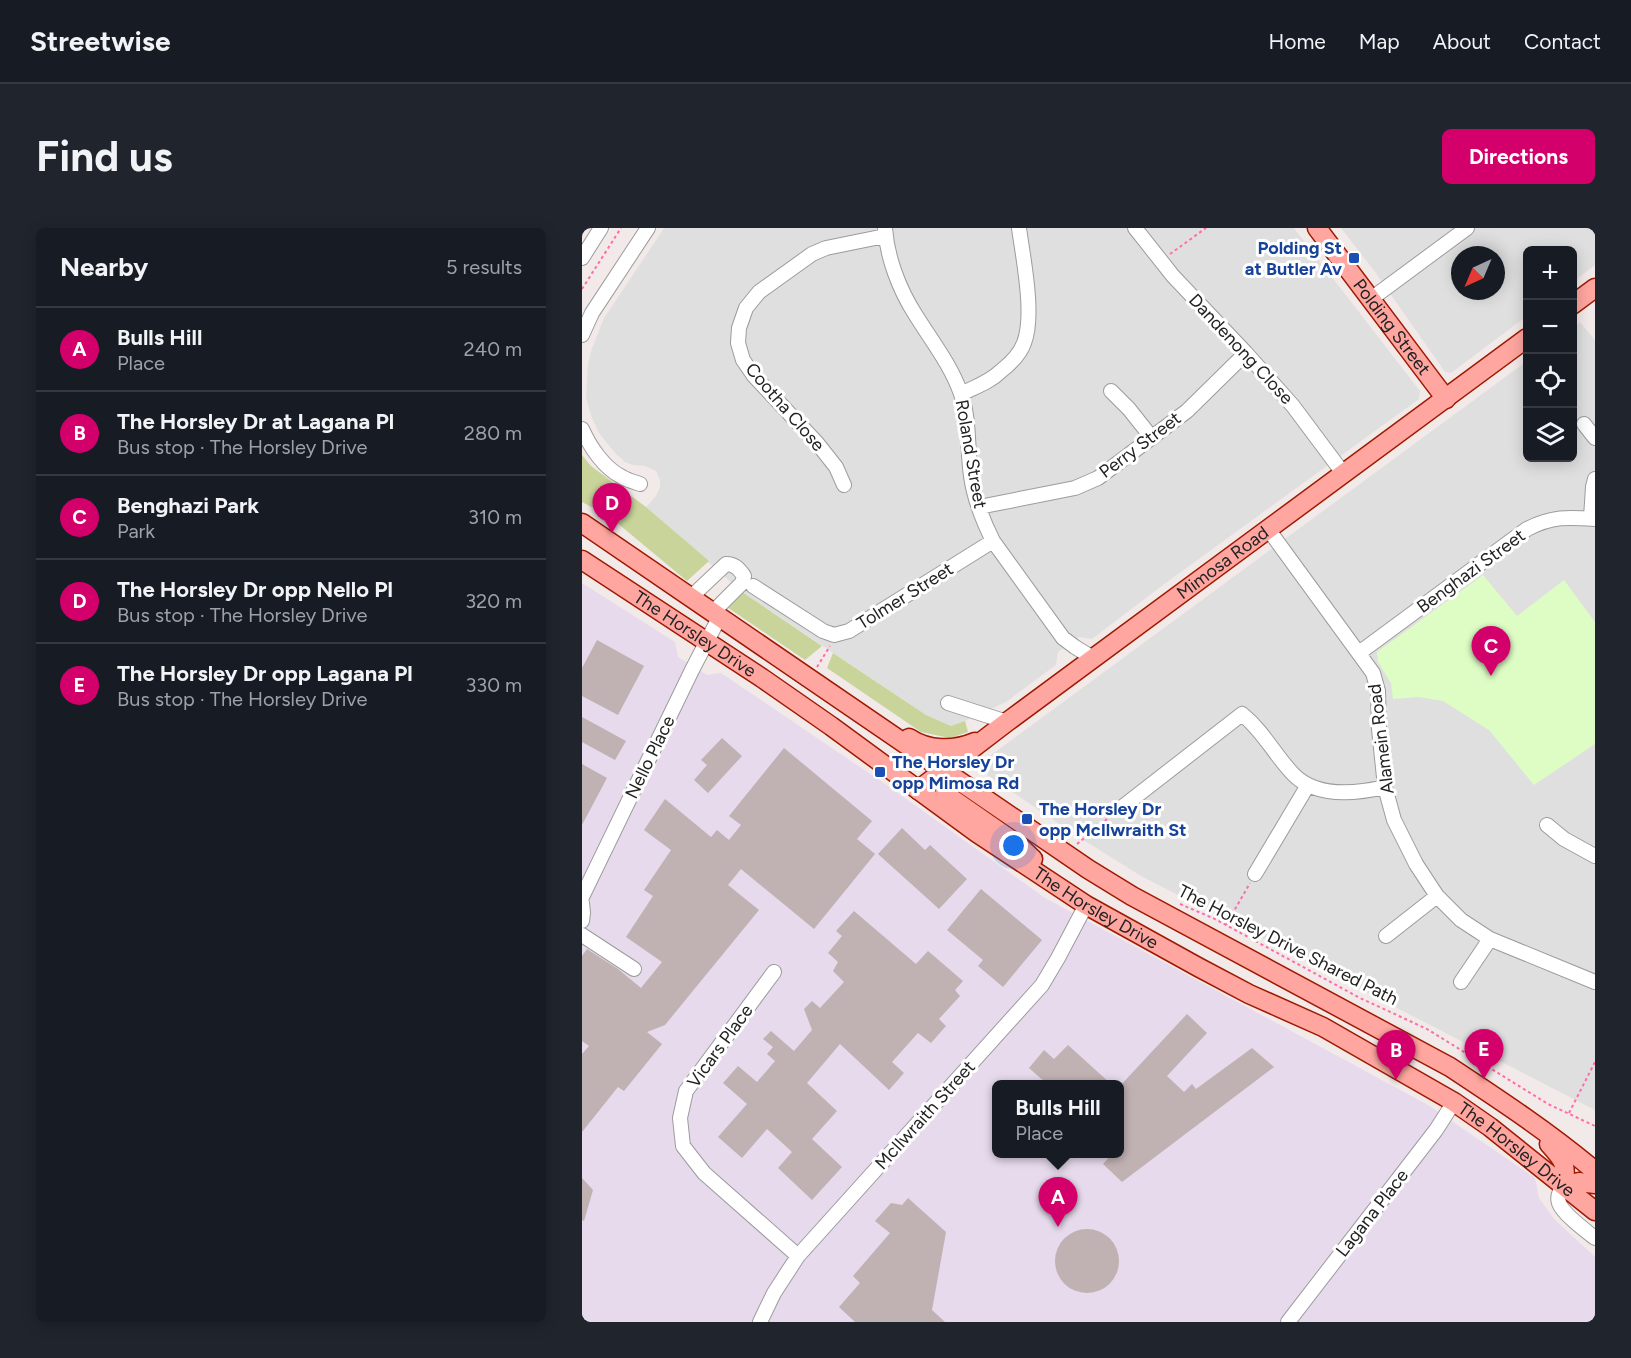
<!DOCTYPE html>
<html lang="en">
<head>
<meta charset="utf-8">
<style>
	:root { --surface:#171b24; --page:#20242c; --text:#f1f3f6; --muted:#9ea1a6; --line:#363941; --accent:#d3006c }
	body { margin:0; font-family:Figtree,sans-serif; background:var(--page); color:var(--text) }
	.controls { position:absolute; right:18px; top:18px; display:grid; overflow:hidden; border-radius:9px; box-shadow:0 3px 15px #0003 }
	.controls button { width:54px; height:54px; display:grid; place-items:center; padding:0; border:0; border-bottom:2px solid var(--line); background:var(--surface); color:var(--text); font:30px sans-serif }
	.compass { position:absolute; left:869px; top:18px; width:54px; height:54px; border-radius:50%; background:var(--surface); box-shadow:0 3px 15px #0003; rotate:224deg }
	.you { position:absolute; left:432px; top:618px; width:21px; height:21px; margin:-15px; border:4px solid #fff; border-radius:50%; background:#1a73e8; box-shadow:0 0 0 9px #1a73e833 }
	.badge { display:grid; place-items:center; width:39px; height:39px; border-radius:50%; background:var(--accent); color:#fff; font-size:20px; font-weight:700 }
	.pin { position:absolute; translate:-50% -50px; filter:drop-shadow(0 2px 3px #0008) }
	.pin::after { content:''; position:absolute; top:32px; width:21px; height:18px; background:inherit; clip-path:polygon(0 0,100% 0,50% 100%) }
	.popup { position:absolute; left:410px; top:852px; width:132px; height:78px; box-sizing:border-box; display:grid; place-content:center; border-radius:9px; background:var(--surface); filter:drop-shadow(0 2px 4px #0005); font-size:20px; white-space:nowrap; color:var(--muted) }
	.popup b { font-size:22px; color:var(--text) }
	.popup::after { content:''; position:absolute; left:50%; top:100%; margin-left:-12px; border:12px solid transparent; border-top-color:var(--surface) }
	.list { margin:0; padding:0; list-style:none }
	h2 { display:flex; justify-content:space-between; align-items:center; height:78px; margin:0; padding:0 24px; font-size:26px }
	h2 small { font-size:20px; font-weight:400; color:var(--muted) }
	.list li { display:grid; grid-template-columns:39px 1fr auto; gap:18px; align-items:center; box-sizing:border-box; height:84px; padding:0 24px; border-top:2px solid var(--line) }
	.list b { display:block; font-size:22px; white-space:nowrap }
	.list p { margin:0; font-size:20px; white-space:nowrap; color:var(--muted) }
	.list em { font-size:20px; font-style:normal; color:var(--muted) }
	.icon { flex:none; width:33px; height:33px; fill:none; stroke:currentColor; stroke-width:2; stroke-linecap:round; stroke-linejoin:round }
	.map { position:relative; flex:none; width:1013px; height:1094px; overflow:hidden; border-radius:9px }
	header { display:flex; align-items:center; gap:36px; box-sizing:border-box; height:84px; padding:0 30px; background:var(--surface); border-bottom:2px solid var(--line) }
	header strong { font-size:28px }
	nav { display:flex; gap:33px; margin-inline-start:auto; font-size:21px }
	.intro { display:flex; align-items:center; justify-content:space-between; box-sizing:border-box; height:144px; padding:0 36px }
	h1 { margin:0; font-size:42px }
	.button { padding:15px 27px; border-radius:9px; background:var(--accent); color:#fff; font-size:21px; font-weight:700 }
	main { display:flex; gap:36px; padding:0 36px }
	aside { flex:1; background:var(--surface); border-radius:9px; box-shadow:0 3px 15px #0003 }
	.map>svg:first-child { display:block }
	.residential { fill:#e0dfdf; fill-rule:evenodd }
	.industrial { fill:#e6daec; fill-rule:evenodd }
	.forest { fill:#c9d49b }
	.park { fill:#ddfdc5 }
	.building { fill:#c0b1b2 }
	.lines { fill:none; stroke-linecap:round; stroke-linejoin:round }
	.minor-casing { stroke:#9c9c9c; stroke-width:16 }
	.major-casing { stroke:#9f1900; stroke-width:21 }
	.path { stroke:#ff6ca8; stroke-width:2; stroke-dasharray:3 3; stroke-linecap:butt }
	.minor { stroke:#fff; stroke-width:14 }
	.major { stroke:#ffa6a0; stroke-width:18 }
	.transit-dot { fill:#1a4fb4; stroke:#fff; stroke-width:2 }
	.labels { text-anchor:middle; stroke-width:6; stroke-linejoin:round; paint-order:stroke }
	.transit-label { font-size:18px; font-weight:bold; fill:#164399; stroke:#fff; text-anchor:start }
	.street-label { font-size:18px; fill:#222; stroke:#fff }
</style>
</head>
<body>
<header>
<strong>Streetwise</strong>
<nav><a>Home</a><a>Map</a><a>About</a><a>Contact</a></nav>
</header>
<div class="intro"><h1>Find us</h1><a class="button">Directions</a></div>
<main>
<aside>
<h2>Nearby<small>5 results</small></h2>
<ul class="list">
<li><span class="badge">A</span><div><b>Bulls Hill</b><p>Place</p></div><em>240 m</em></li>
<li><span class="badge">B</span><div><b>The Horsley Dr at Lagana Pl</b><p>Bus stop · The Horsley Drive</p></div><em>280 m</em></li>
<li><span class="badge">C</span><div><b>Benghazi Park</b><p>Park</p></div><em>310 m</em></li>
<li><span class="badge">D</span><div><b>The Horsley Dr opp Nello Pl</b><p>Bus stop · The Horsley Drive</p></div><em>320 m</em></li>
<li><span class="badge">E</span><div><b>The Horsley Dr opp Lagana Pl</b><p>Bus stop · The Horsley Drive</p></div><em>330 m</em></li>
</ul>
</aside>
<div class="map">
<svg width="1013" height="1094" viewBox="0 0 1013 1094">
	<rect width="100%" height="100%" fill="#f2eae8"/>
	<!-- residential -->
	<path class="residential" d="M 82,0 L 712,0 L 838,163 L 837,171 L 581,357 L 510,411 L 497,409 L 476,424 L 474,437 L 424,474 L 383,493 L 369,498 L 344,487 L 160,364 L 64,279 L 74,268 L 78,259 L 78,252 L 74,243 L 63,238 L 51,237 L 43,234 L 33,225 L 17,205 L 10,190 L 4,170 L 6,136 L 10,120 L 22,90 Z
		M 759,0 L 1013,0 L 1013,37 L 991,54 L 990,22 L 945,22 L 945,88 L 869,145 L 863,144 L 793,44 ZM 878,27 L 914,27 L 914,63 L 878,63 Z
		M 998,94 L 1013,112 L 1013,882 L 559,648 L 495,608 L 401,544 L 401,533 L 945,133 L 945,230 L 990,230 L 991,100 Z"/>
	<!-- industrial -->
	<path class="industrial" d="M 0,355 L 93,414 L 96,429 L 125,447 L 139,445 L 306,558 L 463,670 L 846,877 L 953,950 L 957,970 L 972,991 L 1013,1029 L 1013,1094 L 0,1094 ZM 414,856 L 538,856 L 538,926 L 414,926 Z"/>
	<!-- forest -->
	<path class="forest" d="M 0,227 L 9,238 L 64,279 L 127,333 L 105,353 L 28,289 L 0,274 Z
		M 160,364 L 240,418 L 223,432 L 145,379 Z
		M 251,425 L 344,487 L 369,498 L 383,493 L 386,504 L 368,510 L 339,504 L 245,440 Z"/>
	<!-- park -->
	<path class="park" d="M 901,347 L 935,388 L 982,352 L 1013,394 L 1013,516 L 952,557 L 907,502 L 861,473 L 837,469 L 811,471 L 809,455 L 796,434 L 795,424 Z"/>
	<!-- building -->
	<path class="building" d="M 15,412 L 62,438 L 36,487 L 0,468 L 0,440 Z
		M 0,489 L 44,513 L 33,532 L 0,514 Z
		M 140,510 L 160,528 L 126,565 L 112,552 L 125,537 L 119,532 Z
		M 202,520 L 290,593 L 275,611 L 293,626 L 232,701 L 159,641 L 146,657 L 177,682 L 83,797 L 65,804 L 80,816 L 42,863 L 36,859 L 0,904 L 0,826 L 7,818 L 0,813 L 0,728 L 5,721 L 36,741 L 59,760 L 80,734 L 44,709 L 71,668 L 62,662 L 89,622 L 62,602 L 83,571 L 129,609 L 135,602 L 147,612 L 159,597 L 147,588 Z
		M 0,536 L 25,550 L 0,597 Z
		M 320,600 L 343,622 L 348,617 L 385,651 L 357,681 L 296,626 Z
		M 399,661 L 460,712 L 421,759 L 396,738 L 401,732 L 365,702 Z
		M 272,683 L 334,736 L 346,723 L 381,753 L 373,762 L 378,768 L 357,791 L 364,798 L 349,815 L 336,805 L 310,834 L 322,845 L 307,862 L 258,816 L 225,855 L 255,883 L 230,911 L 260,939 L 230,972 L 196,940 L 210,924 L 185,901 L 160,930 L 136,909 L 165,876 L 141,855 L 156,838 L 175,854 L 193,833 L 185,826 L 191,819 L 181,811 L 189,803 L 212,823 L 230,802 L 222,781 L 230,773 L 238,780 L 262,754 L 251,743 L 256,734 L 246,725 L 260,708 L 254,703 Z
		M 605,786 L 625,805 L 585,848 L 602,864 L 610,856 L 614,861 L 670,820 L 692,839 L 540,954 L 521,936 L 530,926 L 537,926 L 537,859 Z
		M 486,817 L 529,856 L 465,856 L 447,840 L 462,822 L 472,831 Z
		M 0,950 L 11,962 L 2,993 L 0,992 Z
		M 326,970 L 364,1004 L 350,1082 L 363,1094 L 273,1094 L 257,1079 L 278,1055 L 271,1048 L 308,1005 L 293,993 L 309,975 L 320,977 Z
		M473 1033a32 32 0 1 1 64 0a32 32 0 1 1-64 0Z"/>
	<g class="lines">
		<defs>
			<path id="minor" d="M 303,0 C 305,29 317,61 333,86 C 349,112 369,137 379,166 C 388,192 385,221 389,248 C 392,270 401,293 411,313 L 481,410 L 493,419 L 511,430
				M 553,0 L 591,48 L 664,125 L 711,178 L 761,245
				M 0,30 L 19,0
				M 789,71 L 885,0
				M 0,107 L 10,85 L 66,0
				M 529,163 L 547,181 L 570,210
				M 379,166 C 393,159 408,154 419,143 C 428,136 438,126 442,115 C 453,87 441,30 437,0
				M 1002,196 L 1013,210
				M 0,201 C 8,219 22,240 40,249 C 45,252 52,254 58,256
				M 262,257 L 254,239 L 235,215 L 172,148 L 161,132 L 156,115 L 157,100 L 164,80 L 177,64 L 230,26 L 244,20 L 303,8
				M 397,279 L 493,260 L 516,250 L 605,183 L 664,125
				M 1009,290 L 1011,259 L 1013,251
				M 686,301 L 791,445 L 796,463 L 797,501 L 803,559 L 812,592 L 834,636 L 855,668 L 879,692 L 908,711 L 1013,754
				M 171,358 L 241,403 L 252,407 L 267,403 L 411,313
				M 108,370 L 144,336 C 153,336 157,341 162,348 L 160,355 L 130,385
				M 777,425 L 945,301 C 970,288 986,289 1013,291
				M 366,475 L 425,494
				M 539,580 L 660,486 C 682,504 692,526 711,546 C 734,570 773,566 803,559
				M 965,597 L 982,611 L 1013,628
				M 673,646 L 726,557
				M 0,669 L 110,442 L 137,390
				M 0,675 L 1,685 L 0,693
				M 0,707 L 52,741
				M 804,708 L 855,668
				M 192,744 L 104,863 L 98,890 L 101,918 L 122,945 L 216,1028
				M 879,754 L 908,711
				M 982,957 C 978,962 975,969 977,975 C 981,986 1004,1003 1013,1010
				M 178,1094 L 192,1065 L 216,1028 L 460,757 L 476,730 L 504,677
				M 706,1094 L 854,902 L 872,874"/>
			<g id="major">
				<path id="s1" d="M 735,0 L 864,171"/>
				<path d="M 990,77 L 1013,60"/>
				<path d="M 0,295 L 506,641 L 550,668 L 868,839 C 918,872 968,905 1013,943"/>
				<path id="s2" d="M 0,332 L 180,450 L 249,498 L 395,605 L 504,677 L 616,739 L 667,766 L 741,799 L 872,874 L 908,899 L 1013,983"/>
				<path d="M 327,510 C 346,523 372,523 393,514"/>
				<path d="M 361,542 C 359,554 361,561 369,570 L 434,615 L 451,631"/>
				<path id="s3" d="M 336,562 L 425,494 L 945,110"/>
				<path d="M 967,916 C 981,932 985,935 982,957 L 997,954 L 1013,956"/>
			</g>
		</defs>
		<!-- minor casing -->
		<use href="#minor" class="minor-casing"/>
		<!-- major casing -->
		<use href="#major" class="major-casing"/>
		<!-- path -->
		<path class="path" d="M 588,26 L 624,0
			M 0,61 L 39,0
			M 235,439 L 248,418
			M 495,616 L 530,587
			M 598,676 L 633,691 L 778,770 L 845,801 L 966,876 L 1013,898
			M 644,697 L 668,655
			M 987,885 L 1013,834"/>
		<!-- minor -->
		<use href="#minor" class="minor"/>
		<!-- major -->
		<use href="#major" class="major"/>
	</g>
	<!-- markers -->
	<g class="transit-dot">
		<rect x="766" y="24" width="12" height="12" rx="3"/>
		<rect x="292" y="538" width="12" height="12" rx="3"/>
		<rect x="439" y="585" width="12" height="12" rx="3"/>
	</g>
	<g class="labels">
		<!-- transit labels -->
		<g class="transit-label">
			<text x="760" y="26" text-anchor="end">Polding St<tspan x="760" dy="21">at Butler Av</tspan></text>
			<text x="310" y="540">The Horsley Dr<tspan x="310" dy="21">opp Mimosa Rd</tspan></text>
			<text x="457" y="587">The Horsley Dr<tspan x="457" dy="21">opp McIlwraith St</tspan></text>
		</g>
		<!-- street labels -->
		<g class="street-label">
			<text dy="6" stroke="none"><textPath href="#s1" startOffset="124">Polding Street</textPath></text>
			<text transform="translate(659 121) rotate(47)" y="6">Dandenong Close</text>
			<text transform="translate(203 179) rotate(49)" y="6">Cootha Close</text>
			<text transform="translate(558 217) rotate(-37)" y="6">Perry Street</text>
			<text transform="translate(389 226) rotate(80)" y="6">Roland Street</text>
			<text dy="6" stroke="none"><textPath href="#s3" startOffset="380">Mimosa Road</textPath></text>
			<text transform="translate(889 343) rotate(-36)" y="6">Benghazi Street</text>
			<text transform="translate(323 368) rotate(-32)" y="6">Tolmer Street</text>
			<text dy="6" stroke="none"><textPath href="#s2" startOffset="135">The Horsley Drive</textPath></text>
			<text transform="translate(799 511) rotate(-97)" y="6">Alamein Road</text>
			<text transform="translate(68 529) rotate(-64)" y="6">Nello Place</text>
			<text dy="6" stroke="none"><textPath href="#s2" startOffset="621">The Horsley Drive</textPath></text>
			<text transform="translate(706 717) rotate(27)" y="6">The Horsley Drive Shared Path</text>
			<text transform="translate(138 818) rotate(-54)" y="6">Vicars Place</text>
			<text transform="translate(343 887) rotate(-48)" y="6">McIlwraith Street</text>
			<text dy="6" stroke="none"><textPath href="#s2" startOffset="1107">The Horsley Drive</textPath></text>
			<text transform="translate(790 985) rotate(-52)" y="6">Lagana Place</text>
		</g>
	</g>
</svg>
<div class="controls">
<button>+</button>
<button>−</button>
<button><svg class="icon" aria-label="locate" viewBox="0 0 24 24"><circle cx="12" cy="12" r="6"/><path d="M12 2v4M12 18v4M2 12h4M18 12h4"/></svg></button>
<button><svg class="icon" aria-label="layers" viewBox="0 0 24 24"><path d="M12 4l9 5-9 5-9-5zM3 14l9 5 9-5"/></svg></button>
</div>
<svg class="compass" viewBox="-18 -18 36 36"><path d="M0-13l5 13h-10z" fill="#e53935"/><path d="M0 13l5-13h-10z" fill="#9ea1a6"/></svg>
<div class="you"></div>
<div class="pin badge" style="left:476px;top:999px">A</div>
<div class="popup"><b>Bulls Hill</b>Place</div>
<div class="pin badge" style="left:814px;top:852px">B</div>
<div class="pin badge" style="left:909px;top:448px">C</div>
<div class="pin badge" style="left:30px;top:305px">D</div>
<div class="pin badge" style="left:902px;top:851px">E</div>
</div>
</main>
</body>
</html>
